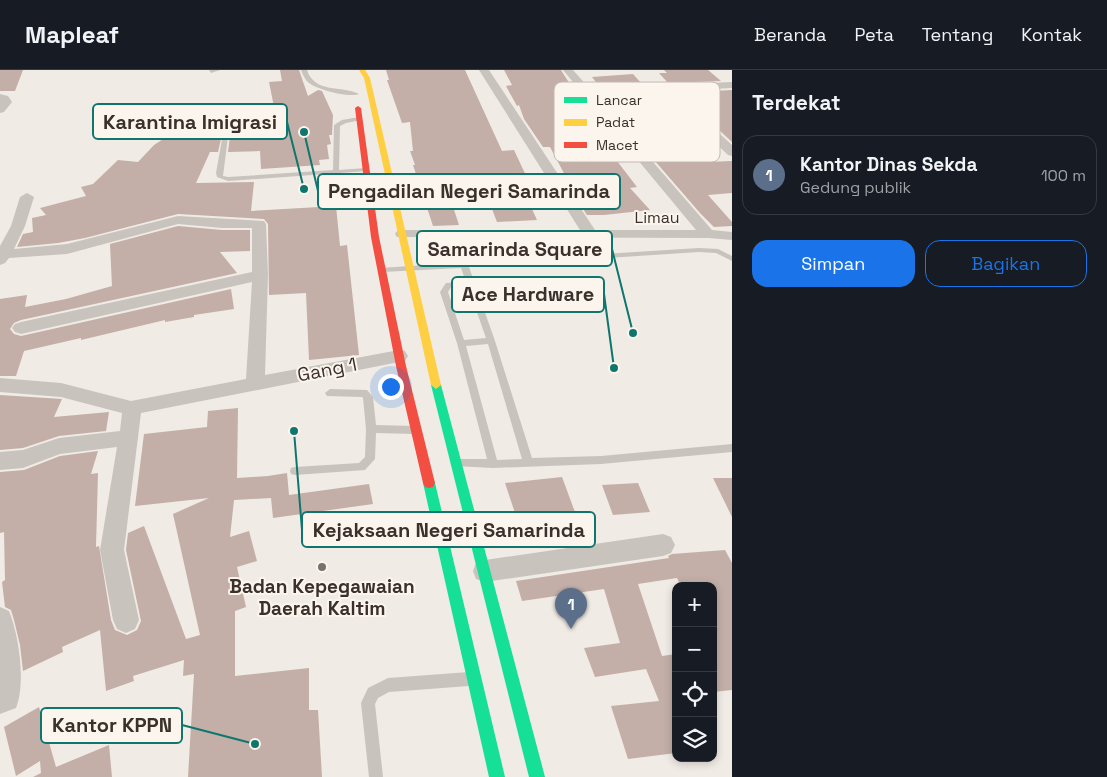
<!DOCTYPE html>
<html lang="id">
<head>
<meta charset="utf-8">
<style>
	:root { --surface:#171b24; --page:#20242c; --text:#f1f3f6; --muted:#9ea1a6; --line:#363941; --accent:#1a73e8 }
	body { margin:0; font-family:"Space Grotesk",sans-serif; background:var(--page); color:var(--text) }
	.controls { position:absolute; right:15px; bottom:15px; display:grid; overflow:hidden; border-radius:10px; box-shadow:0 2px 8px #0003 }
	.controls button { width:45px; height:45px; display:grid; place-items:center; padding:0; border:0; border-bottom:1px solid var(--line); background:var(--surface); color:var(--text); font:25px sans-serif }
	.you { position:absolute; left:390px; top:316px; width:18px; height:18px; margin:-12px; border:4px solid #fff; border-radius:50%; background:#1a73e8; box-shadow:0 0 0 8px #1a73e833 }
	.badge { display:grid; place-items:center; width:32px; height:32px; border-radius:50%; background:var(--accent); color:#fff; font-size:16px; font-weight:700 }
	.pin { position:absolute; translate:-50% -41px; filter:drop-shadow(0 1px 2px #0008) }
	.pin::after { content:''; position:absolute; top:26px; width:18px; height:15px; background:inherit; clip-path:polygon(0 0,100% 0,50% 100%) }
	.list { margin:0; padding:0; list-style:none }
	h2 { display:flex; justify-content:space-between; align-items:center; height:65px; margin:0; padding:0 20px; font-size:21px }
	h2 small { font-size:16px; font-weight:400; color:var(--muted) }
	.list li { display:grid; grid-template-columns:32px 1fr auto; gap:15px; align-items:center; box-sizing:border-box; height:80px; margin:0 10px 10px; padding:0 10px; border:1px solid var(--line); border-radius:15px }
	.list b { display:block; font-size:19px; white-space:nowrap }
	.list p { margin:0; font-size:16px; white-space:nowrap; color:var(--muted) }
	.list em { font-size:16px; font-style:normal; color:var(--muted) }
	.actions { display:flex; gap:10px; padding:15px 20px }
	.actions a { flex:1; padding:11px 0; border:1px solid var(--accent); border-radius:15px; text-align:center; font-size:18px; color:var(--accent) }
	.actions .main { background:var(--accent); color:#fff }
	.icon { flex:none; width:28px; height:28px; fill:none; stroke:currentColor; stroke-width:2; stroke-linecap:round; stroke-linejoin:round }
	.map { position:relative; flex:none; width:732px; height:707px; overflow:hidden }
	header { display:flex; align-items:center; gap:30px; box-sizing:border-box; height:70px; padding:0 25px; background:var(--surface); border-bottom:1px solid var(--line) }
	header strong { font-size:24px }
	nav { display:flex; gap:28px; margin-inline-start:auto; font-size:18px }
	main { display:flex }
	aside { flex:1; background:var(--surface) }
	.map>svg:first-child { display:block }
	.building { fill:#c3afa7 }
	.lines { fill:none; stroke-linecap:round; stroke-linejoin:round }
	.lane { fill:#c9c3be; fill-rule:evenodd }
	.street { fill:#c9c3be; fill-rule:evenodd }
	.fast { fill:#16e098; fill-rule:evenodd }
	.slow { fill:#ffcf43; fill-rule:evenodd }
	.jam { fill:#f24e42; fill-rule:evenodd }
	.poi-dot { fill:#7a716c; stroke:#fbf5ee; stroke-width:2 }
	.labels { text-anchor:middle; stroke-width:4; stroke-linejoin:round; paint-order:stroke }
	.far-street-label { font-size:16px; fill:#3b302b; stroke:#fbf5ee }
	.street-label { font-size:19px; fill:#3b302b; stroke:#fbf5ee }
	.poi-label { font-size:19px; font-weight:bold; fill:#3b302b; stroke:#fbf5ee }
	.key { fill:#fbf5ee; stroke:#c1bab4; stroke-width:1 }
	.key-label { font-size:14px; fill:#3b302b }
	.leader { fill:none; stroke:#0f766e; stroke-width:2 }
	.callout-dot { fill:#0f766e; stroke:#fbf5ee; stroke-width:2 }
	.callout { fill:#fbf5ee; stroke:#0f766e; stroke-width:2 }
	.callout-label { font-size:20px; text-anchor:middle; font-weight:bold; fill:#3b302b }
</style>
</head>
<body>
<header>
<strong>Mapleaf</strong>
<nav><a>Beranda</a><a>Peta</a><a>Tentang</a><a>Kontak</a></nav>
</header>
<main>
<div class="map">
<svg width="732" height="707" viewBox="0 0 732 707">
	<rect width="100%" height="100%" fill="#f0ebe5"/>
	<!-- building -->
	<path class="building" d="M 0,0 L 23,0 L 15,21 L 0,21 Z
		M 280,0 L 299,0 L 308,26 L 318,20 L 322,21 L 333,45 L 332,65 L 329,65 L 331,74 L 327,75 L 329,89 L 319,90 L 320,95 L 261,99 L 260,81 L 228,82 L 231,58 L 237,60 L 238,52 L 259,51 L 275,42 L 269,12 L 282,11 Z
		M 386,0 L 465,0 L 502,81 L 514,80 L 537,129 L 528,130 L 537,150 L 497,152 L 480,108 L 444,109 L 459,155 L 433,156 L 413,95 L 415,95 L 410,81 L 413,81 L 410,52 L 402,53 L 387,10 L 389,10 Z
		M 504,0 L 561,0 L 588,43 L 591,49 L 587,52 L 637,117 L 630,118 L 650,140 L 604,145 L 587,145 L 562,107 L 566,107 L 550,77 L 543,77 L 524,49 L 519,35 L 517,36 L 506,16 L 512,15 Z
		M 664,0 L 708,0 L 721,11 L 668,13 L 659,3 L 667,3 Z
		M 633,4 L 642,14 L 599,16 L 592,7 Z
		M 732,20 L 732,72 L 679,23 Z
		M 650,23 L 708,92 L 732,91 L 732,123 L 708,125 L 732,152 L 732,156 L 714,157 L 700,143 L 648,83 L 606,25 Z
		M 194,49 L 224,56 L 218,82 L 210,82 L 196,113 L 254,112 L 251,141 L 336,136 L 340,176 L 347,175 L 359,285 L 309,290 L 306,223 L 269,225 L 268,154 L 264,149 L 178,144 L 85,168 L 58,173 L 17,177 L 23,164 L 33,162 L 32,148 L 46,145 L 40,138 L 86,126 L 81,117 L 93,114 L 118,90 L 138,92 L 154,75 Z
		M 178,156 L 222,160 L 250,160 L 250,181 L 220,182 L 237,203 L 21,250 L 14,253 L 10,259 L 14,264 L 21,266 L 231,219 L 234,239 L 194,245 L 194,247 L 165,252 L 165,250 L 81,270 L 81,268 L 24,281 L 16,306 L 0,306 L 0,229 L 27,225 L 25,237 L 66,229 L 112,216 L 110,174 Z
		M 0,325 L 62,329 L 54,347 L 109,342 L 106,361 L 59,366 L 23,378 L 0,380 Z
		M 238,338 L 237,408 L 268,406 L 287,403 L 289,425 L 369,414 L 373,434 L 273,448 L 271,428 L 234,430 L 230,467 L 249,461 L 257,491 L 237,497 L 246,537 L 235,541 L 235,606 L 309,598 L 309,640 L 318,640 L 322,707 L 188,707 L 194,604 L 183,606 L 184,590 L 133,606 L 134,611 L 106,621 L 100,560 L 62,577 L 63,582 L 23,601 L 20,575 L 14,550 L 11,540 L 5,537 L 2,512 L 5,510 L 4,462 L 0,463 L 0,402 L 24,400 L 60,386 L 98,381 L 91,404 L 98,403 L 96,477 L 99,476 L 111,550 L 115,560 L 127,565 L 137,560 L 141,551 L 126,480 L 128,463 L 144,456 L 186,569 L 200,565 L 173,444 L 209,428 L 135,436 L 144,364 L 207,357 L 208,341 Z
		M 562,407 L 579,453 L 521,461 L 505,413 Z
		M 713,408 L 732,408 L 732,447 Z
		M 638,413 L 650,442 L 613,445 L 602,415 Z
		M 725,480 L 732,493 L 732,620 L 713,622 L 713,516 L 681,516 L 677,508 L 638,514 L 662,586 L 676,584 L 676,683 L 628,689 L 611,636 L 659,631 L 646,599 L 595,607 L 584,578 L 620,573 L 604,519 L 522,531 L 516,511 L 669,488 L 668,486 L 672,484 Z
		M 39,637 L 56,697 L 109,675 L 112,707 L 33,707 L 41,703 L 40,691 L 16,706 L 4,657 Z"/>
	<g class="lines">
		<!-- lane -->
		<path class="lane" d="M 209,0 L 220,0 L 211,3 Z
			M 301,0 L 307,0 C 315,24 341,15 359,24 C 350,28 318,20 309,13 C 305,10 303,5 301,0 Z
			M 359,47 L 362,49 L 361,50 L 346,53 L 340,56 L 339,100 L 365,98 L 367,99 L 367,101 L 228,111 L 217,107 L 216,103 L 224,58 L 229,59 L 223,106 L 228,107 L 333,100 L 334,55 L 342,50 Z
			M 699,178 L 718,179 L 732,186 L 732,191 L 716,183 L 699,182 L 469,197 L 495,271 L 532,388 L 601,386 L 732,374 L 732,382 L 601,394 L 493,398 L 455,396 L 454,393 L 455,390 L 459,389 L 487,389 L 457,273 L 440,222 L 446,213 L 466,212 L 461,198 L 382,202 L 379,202 L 379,198 ZM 451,217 L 468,217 L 486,268 L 464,270 L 448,222 ZM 488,274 L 522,389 L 497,390 L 466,276 Z
			M 330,319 L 367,320 L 373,327 L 376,355 L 415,356 L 419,357 L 420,360 L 419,363 L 415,364 L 376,363 L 375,389 L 365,400 L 295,405 L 291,404 L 290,401 L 291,398 L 295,397 L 359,393 L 365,387 L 366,359 L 363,328 L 362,327 L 327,326 L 325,323 Z
			M 469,602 L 474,604 L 476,609 L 474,614 L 469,616 L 389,622 L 378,628 L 375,634 L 383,707 L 369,707 L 361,633 L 368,618 L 388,608 Z"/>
		<!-- street -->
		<path class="street" d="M 479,0 L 489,0 L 595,160 L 696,160 L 563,0 L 573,0 L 589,18 L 732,12 L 732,18 L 673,21 L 732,75 L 732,86 L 728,85 L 661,21 L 594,24 L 712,160 L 732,162 L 732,170 L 708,168 L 397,167 L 395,164 L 397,161 L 402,160 L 580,160 Z
			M 0,24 L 8,26 L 12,32 L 4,42 L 0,43 Z
			M 27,123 L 34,127 L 25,156 L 14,179 L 67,174 L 178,146 L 264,151 L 266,154 L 268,205 L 265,305 L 399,280 L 405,281 L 408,286 L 405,291 L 399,292 L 141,343 L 124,480 L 139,550 L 135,559 L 126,563 L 117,559 L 113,550 L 100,480 L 117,377 L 60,384 L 23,398 L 0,400 L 0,382 L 23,380 L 59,368 L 120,361 L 122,343 L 61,327 L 0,322 L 0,308 L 61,313 L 131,331 L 246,309 L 252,212 L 21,264 L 15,262 L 12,258 L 15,254 L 21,252 L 252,202 L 252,158 L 222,158 L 178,154 L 67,184 L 9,188 L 5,193 L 0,195 L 0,176 L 11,156 L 20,127 Z
			M 663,464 L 671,467 L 675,475 L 671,483 L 663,486 L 485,512 L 476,509 L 473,501 L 476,493 L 485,490 Z
			M 0,537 L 9,541 C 19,565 26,613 16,638 L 0,644 Z"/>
		<!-- fast -->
		<path class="fast" d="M 436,311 L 441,315 L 545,707 L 529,707 L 431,315 Z
			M 429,408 L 433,409 L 435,413 L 505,707 L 489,707 L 423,413 L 425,409 Z"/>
		<!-- slow -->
		<path class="slow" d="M 359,0 L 365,0 L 370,8 L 441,315 L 436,319 L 431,315 L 364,8 Z"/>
		<!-- jam -->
		<path class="jam" d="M 358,36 L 361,38 L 379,167 L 406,296 L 435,413 L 433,417 L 429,418 L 425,417 L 423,413 L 396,296 L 371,167 L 355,38 Z"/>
	</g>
	<!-- markers -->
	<circle class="poi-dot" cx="322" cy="497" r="5"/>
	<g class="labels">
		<!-- far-street labels -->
		<g class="far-street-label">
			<text x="657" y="153">Limau</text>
		</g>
		<!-- street labels -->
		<g class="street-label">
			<text transform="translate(327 299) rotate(-11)" y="7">Gang 1</text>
		</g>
		<!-- poi labels -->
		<g class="poi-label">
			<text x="322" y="523">Badan Kepegawaian<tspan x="322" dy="22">Daerah Kaltim</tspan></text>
		</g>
	</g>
	<!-- legend -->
	<rect x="554" y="12" width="166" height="80" rx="8" class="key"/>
	<rect x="564" y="27" width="23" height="6" fill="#16e098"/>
	<rect x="564" y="49" width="23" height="7" fill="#ffcf43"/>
	<rect x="564" y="72" width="23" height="6" fill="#f24e42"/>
	<g class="key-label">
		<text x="596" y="35">Lancar</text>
		<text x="596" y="57">Padat</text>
		<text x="596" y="80">Macet</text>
	</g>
	<!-- callouts -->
	<path class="leader" d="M304 119L287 52M304 62L318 121M633 263L612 179M614 298L604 224M294 361L302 460M255 674L182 655"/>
	<g class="callout-dot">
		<circle cx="304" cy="119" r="5"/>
		<circle cx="304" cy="62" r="5"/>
		<circle cx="633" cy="263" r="5"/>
		<circle cx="614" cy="298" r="5"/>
		<circle cx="294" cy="361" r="5"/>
		<circle cx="255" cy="674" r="5"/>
	</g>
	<g class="callout">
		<rect x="93" y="34" width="194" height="35" rx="5"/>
		<rect x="318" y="104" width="302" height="35" rx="5"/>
		<rect x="417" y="161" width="195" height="35" rx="5"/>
		<rect x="452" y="207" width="152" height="35" rx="5"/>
		<rect x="302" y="442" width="293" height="35" rx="5"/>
		<rect x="41" y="638" width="141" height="35" rx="5"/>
	</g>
	<g class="callout-label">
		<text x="190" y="59">Karantina Imigrasi</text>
		<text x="469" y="128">Pengadilan Negeri Samarinda</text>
		<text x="515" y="186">Samarinda Square</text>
		<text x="528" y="231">Ace Hardware</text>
		<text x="449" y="467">Kejaksaan Negeri Samarinda</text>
		<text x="112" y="662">Kantor KPPN</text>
	</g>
</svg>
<div class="controls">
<button>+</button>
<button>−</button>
<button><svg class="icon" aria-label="locate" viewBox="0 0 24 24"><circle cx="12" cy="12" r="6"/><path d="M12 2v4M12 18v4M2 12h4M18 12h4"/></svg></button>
<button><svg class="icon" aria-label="layers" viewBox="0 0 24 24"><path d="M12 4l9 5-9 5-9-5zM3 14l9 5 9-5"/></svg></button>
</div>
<div class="you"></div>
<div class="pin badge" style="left:571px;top:559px;background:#5c6f8a">1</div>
</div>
<aside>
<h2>Terdekat<small></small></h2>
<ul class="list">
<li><span class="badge" style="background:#5c6f8a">1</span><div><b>Kantor Dinas Sekda</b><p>Gedung publik</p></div><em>100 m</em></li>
</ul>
<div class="actions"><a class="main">Simpan</a><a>Bagikan</a></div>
</aside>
</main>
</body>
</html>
